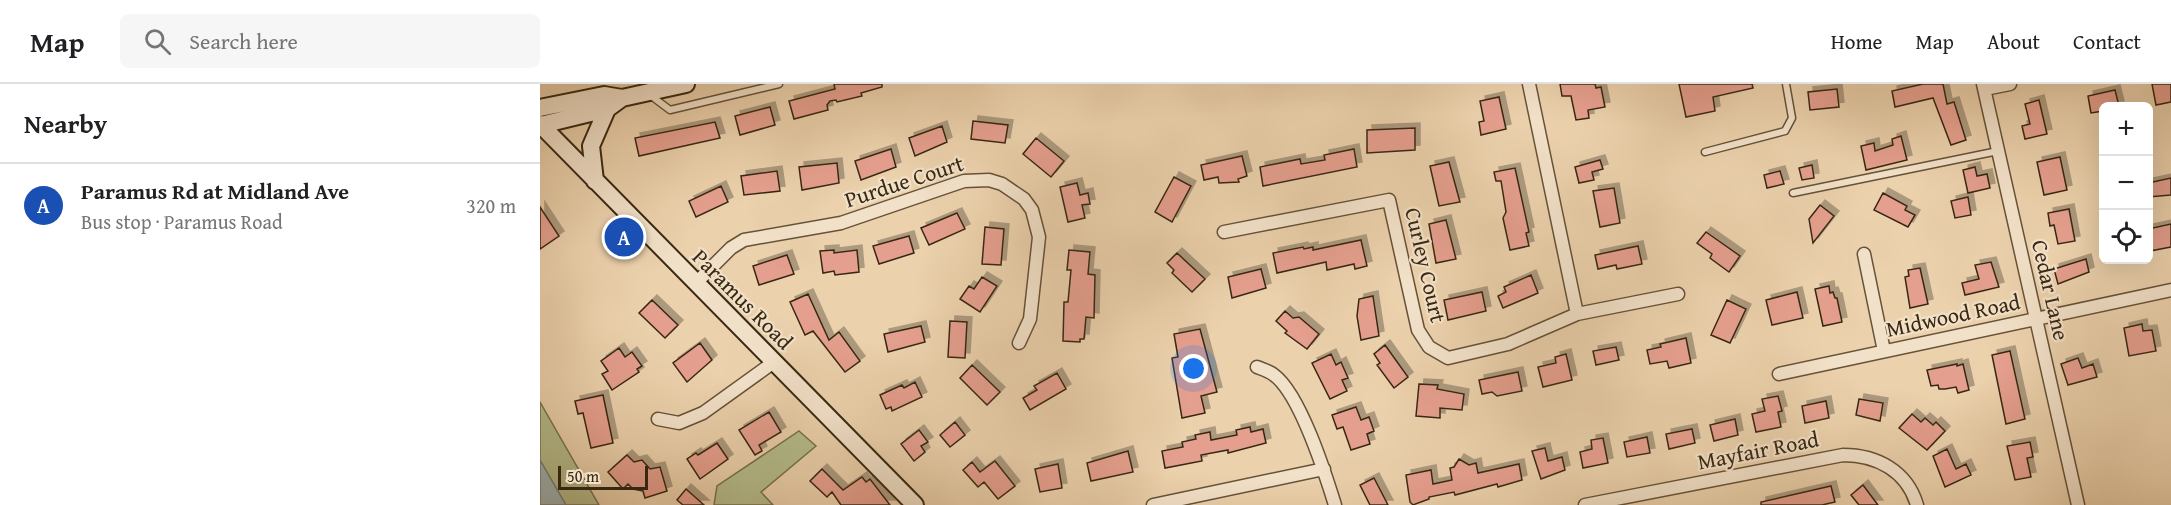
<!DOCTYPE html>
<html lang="en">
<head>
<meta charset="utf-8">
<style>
	:root { --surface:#fff; --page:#f6f6f6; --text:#202124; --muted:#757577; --line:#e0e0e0; --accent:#8f2418 }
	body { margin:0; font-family:"Gentium Book Plus",serif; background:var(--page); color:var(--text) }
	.controls { position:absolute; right:18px; top:18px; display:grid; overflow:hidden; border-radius:9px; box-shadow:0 6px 24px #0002 }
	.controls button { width:54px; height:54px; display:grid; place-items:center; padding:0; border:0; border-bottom:2px solid var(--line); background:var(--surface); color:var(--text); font:30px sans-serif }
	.scale { position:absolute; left:18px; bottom:15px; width:90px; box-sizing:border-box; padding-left:6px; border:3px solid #382812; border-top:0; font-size:16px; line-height:21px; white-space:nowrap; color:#382812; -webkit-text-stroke:4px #f2e1c9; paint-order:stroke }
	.you { position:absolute; left:654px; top:285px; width:21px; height:21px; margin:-15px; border:4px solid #fff; border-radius:50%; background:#1a73e8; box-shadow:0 0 0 9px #1a73e833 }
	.badge { display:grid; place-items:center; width:39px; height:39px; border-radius:50%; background:var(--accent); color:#fff; font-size:20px; font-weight:700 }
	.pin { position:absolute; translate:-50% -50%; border:3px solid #fff; box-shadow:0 2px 6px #0006 }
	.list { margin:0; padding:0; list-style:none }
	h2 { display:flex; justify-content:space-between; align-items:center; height:78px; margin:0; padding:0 24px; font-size:26px }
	h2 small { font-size:20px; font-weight:400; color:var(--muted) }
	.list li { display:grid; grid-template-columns:39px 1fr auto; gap:18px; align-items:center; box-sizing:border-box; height:84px; padding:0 24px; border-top:2px solid var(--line) }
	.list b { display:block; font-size:22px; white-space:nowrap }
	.list p { margin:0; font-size:20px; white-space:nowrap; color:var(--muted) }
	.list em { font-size:20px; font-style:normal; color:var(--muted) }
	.icon { flex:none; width:33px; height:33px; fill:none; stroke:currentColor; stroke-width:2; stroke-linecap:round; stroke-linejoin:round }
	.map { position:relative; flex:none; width:1631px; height:421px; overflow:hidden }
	header { display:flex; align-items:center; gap:36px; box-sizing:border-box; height:84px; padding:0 30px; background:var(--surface); border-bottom:2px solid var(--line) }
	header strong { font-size:28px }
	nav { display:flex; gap:33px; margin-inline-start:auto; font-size:21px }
	.search { width:420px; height:54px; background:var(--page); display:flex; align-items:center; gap:15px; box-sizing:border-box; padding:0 21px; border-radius:9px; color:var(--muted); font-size:22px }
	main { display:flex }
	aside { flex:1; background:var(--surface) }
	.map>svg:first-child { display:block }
	.green { fill:#b5bc8c; stroke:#76724f; stroke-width:1.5 }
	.water { fill:#9eb4b6; stroke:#757c74; stroke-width:1.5 }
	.building { fill:#e59f8e; stroke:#382812; stroke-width:1.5; filter:url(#shadow) }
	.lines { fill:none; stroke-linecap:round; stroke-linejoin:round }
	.lane-casing { stroke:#655238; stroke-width:9 }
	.street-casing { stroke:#655238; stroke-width:15 }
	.secondary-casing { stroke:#382812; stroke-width:20 }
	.lane { stroke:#f2e1c9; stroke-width:6 }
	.street { stroke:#f2e1c9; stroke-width:12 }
	.secondary { stroke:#f2e1c9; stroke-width:16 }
	.labels { text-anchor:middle; stroke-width:4.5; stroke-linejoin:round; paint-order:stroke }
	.street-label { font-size:22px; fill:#382812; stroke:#f2e1c9 }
</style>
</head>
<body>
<header>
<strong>Map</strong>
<div class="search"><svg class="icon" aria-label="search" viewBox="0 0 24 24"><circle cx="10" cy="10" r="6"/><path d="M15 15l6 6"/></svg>Search here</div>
<nav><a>Home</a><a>Map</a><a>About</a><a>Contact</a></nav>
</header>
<main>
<aside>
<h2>Nearby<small></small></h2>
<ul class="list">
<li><span class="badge" style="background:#1a4fb4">A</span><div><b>Paramus Rd at Midland Ave</b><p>Bus stop · Paramus Road</p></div><em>320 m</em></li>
</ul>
</aside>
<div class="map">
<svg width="1631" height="421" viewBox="0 0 1631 421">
	<defs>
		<filter id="shadow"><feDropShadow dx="5" dy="-5" stdDeviation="0" flood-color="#0004"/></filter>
	</defs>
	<rect width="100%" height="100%" fill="#ebd1ac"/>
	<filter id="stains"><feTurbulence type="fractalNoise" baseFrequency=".00333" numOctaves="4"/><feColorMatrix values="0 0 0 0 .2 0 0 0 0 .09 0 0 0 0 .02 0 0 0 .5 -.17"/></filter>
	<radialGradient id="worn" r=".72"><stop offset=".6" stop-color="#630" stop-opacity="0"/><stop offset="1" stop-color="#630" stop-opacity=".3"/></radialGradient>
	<!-- green -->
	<path class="green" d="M 0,318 L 59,421 L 0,421 Z
		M 259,347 L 276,362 L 221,408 L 233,421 L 174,421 L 177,402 Z"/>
	<!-- water -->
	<path class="water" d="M 0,376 L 26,421 L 0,421 Z"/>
	<!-- building -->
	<path class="building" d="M 294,0 L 342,0 L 342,3 L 321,9 L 322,12 L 297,18 L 296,16 L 290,17 L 287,21 L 288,26 L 254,35 L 249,17 L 295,5 Z
		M 1020,0 L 1055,0 L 1056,4 L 1061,3 L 1065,23 L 1048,26 L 1049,34 L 1036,36 L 1031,12 L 1022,12 Z
		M 1139,0 L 1212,0 L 1213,4 L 1173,13 L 1175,27 L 1146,33 Z
		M 1383,0 L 1403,0 L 1407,20 L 1414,18 L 1426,56 L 1411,61 L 1393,14 L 1355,23 L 1352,7 Z
		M 1612,0 L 1631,0 L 1631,18 L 1616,21 Z
		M 1297,5 L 1299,23 L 1270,26 L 1268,8 Z
		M 1575,6 L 1579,22 L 1563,22 L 1563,27 L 1551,29 L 1548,12 Z
		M 959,13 L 966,45 L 941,51 L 939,38 L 944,37 L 940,17 Z
		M 1499,16 L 1507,50 L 1485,55 L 1482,42 L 1490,40 L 1485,20 Z
		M 230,23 L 235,41 L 200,51 L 195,32 Z
		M 433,37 L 468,41 L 465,59 L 431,55 Z
		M 175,38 L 180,54 L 99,72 L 95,54 Z
		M 402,42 L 407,58 L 375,72 L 369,54 Z
		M 875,44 L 875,66 L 827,69 L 827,46 Z
		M 1361,52 L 1367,76 L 1326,86 L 1321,62 L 1334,59 L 1335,67 L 1353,61 L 1352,55 Z
		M 496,54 L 524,77 L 511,93 L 483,70 Z
		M 351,65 L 356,83 L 321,96 L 315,77 Z
		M 814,65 L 817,83 L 723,102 L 720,83 L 760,75 L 761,80 L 785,76 L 784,71 Z
		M 702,72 L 707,92 L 698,95 L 699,98 L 679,99 L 678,93 L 664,96 L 661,81 Z
		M 1520,73 L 1527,106 L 1504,111 L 1497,78 Z
		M 1060,76 L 1063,85 L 1052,88 L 1054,96 L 1039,99 L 1035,83 Z
		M 909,78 L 920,118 L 899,122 L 890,82 Z
		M 297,79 L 299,99 L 262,106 L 259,83 Z
		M 1272,81 L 1274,94 L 1262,96 L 1259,84 Z
		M 1435,83 L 1437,92 L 1447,90 L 1450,104 L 1428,109 L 1423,86 Z
		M 975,84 L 989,148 L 986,149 L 989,162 L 970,166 L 963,134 L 966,128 L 961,97 L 956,97 L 954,88 Z
		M 237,87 L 240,107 L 204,111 L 201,92 Z
		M 1240,87 L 1244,100 L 1227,104 L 1224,91 Z
		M 634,93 L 651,102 L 632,138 L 615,128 Z
		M 1631,94 L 1631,111 L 1608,113 L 1608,99 Z
		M 537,99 L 540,111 L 548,109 L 550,120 L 542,121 L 545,134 L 528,138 L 520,103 Z
		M 181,102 L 188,118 L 156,133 L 149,117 Z
		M 1074,104 L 1080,139 L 1060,143 L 1053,107 Z
		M 1343,109 L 1367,122 L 1365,126 L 1375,131 L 1368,143 L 1334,126 Z
		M 1428,113 L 1431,131 L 1415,134 L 1411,117 Z
		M 1280,121 L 1294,132 L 1273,159 L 1269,135 Z
		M 0,123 L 19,152 L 0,165 Z
		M 1529,125 L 1535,157 L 1518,160 L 1514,141 L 1510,142 L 1508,129 Z
		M 417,129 L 425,145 L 389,161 L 381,144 Z
		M 906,136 L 916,175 L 896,179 L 889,140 Z
		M 1631,140 L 1631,163 L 1610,167 L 1608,145 Z
		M 445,143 L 464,145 L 461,181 L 442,180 Z
		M 1166,148 L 1200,172 L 1189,188 L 1170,174 L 1172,170 L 1157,159 Z
		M 369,152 L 374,169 L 339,180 L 333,162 Z
		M 821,156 L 827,182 L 815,185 L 814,180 L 787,186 L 786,178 L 737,189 L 733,169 L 763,163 L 764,165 L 773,163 L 773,166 Z
		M 1098,162 L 1102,180 L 1077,185 L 1076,181 L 1058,185 L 1055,171 Z
		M 294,166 L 294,169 L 317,166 L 319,188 L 295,191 L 294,187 L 283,189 L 280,167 Z
		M 529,166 L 550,168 L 548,190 L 555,191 L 554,234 L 546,233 L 544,255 L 540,255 L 540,258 L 523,257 L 524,218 L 528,218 L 531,186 L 527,186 Z
		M 637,169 L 665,195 L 652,208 L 632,189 L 634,186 L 627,179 Z
		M 247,171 L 254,190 L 219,201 L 213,182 Z
		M 1546,175 L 1549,188 L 1518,200 L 1514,185 Z
		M 1451,178 L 1459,203 L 1425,211 L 1422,199 L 1439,195 L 1435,181 Z
		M 1380,184 L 1388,220 L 1370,224 L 1365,193 L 1369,192 L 1368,186 Z
		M 721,185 L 726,204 L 692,214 L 688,193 Z
		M 991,191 L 998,209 L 963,224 L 958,212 L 966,208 L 964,203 Z
		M 442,193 L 457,202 L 440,228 L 420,215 L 429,202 L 434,205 Z
		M 1289,202 L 1290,209 L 1293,208 L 1295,214 L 1297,214 L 1302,238 L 1283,242 L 1275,205 Z
		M 942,208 L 946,227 L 908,236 L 904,216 Z
		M 1257,208 L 1263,234 L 1232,241 L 1226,216 Z
		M 268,210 L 289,256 L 299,248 L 320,277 L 305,288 L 273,247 L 265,251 L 250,218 Z
		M 833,212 L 839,252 L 821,256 L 817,232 L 819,215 Z
		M 112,216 L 138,241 L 125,254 L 99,229 Z
		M 1187,216 L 1206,225 L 1190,259 L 1171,251 Z
		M 745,227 L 753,234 L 759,233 L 779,250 L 767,265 L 745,249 L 747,247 L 736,237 Z
		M 410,237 L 427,238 L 425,274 L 408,273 Z
		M 1602,240 L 1603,247 L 1612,246 L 1616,267 L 1589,272 L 1584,244 Z
		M 381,242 L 385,258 L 348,268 L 344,250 Z
		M 660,245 L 677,308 L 661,312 L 665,329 L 642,334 L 632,274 L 638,273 L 634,250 Z
		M 1146,254 L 1151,279 L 1129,284 L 1127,277 L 1110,280 L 1107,266 L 1121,263 L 1120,260 Z
		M 160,259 L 172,276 L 147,298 L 133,279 Z
		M 845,261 L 868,293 L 854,304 L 837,281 L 840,279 L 834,270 Z
		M 1076,263 L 1079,276 L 1056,281 L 1053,267 Z
		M 79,264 L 85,273 L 92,268 L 102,282 L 97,285 L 99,288 L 72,306 L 62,290 L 68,287 L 61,277 Z
		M 1470,267 L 1485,335 L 1466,340 L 1452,271 Z
		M 791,270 L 796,281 L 801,278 L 808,294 L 802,296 L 807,307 L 790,315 L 772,279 Z
		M 1026,270 L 1032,296 L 1003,303 L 998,283 L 1016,279 L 1015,273 Z
		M 1538,274 L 1542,284 L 1553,280 L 1557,293 L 1528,301 L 1521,280 Z
		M 1417,280 L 1417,282 L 1423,280 L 1429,306 L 1418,309 L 1416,303 L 1405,305 L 1399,305 L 1398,301 L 1391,302 L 1387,286 Z
		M 432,281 L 460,308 L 447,321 L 420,294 Z
		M 978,288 L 982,307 L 957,312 L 952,308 L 942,310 L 939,296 Z
		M 517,289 L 526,305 L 490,326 L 483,314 L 497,306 L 494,302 Z
		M 375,298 L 382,313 L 352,327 L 351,323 L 346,325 L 340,311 L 362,301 L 364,304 Z
		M 879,300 L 898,301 L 897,305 L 924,310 L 922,326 L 900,324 L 900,334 L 876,332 Z
		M 63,311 L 73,359 L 51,364 L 43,329 L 38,330 L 35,317 Z
		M 1238,312 L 1242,327 L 1238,328 L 1241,343 L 1216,348 L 1212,330 L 1225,327 L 1222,315 Z
		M 1319,315 L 1343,319 L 1340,337 L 1316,331 Z
		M 1286,317 L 1289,334 L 1265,339 L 1262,322 Z
		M 816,323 L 821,336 L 829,333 L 834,347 L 827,350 L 830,360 L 811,366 L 803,343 L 797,345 L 792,331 Z
		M 229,328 L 241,348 L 219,361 L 222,367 L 215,371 L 199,346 Z
		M 1372,330 L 1381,338 L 1385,334 L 1393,341 L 1396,338 L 1405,347 L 1387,366 L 1359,344 Z
		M 1195,335 L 1198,351 L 1174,357 L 1170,341 Z
		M 415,338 L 425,351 L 410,363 L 400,351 Z
		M 710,343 L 711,348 L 723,345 L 726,359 L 688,369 L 688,366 L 661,371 L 662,377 L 625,384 L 622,367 L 643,363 L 642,358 L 656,355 L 655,351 L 670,348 L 671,356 L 697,351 L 696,346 Z
		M 1152,345 L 1155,359 L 1129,365 L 1126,350 Z
		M 379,346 L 388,358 L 381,362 L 385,368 L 374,377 L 361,360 Z
		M 1107,353 L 1110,369 L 1087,373 L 1084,358 Z
		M 1063,354 L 1068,379 L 1043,384 L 1040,368 L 1052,365 L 1051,356 Z
		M 1490,358 L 1493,373 L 1487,374 L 1491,393 L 1475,396 L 1467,362 Z
		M 177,359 L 188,375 L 160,395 L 147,375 L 156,369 L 158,371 Z
		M 1005,364 L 1008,377 L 1022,373 L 1025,386 L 1001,395 L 992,367 Z
		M 1407,365 L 1416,385 L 1426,380 L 1431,391 L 1405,403 L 1393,372 Z
		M 588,367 L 593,388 L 551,397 L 547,379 Z
		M 87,371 L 94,378 L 102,376 L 110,385 L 120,383 L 127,407 L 105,414 L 103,407 L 93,405 L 88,400 L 83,405 L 68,388 Z
		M 919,375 L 929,381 L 936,379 L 938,389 L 979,380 L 982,396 L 958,403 L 957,400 L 915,411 L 914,408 L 889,413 L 889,415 L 873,421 L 870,418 L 866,391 L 891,386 L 893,400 L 912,396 L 910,384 L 914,383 Z
		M 455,377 L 475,402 L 458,415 L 444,398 L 438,403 L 423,386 L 432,378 L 440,388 Z
		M 518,380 L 522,404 L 500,408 L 495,385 Z
		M 282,385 L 303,406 L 322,393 L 326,398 L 330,395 L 350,421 L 301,421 L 292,408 L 287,413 L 270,397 Z
		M 834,394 L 848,421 L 830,421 L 820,401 Z
		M 1323,401 L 1338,421 L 1319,421 L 1311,411 Z
		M 1291,402 L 1295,418 L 1282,421 L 1221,421 L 1221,418 Z
		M 146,405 L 164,421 L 143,421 L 137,416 Z"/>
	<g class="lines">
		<defs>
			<path id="lane" d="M 110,11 L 130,26 L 239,0
				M 1165,68 L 1245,47 L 1252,34 L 1246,0
				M 1253,109 L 1458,67"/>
			<path id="street" d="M 989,0 L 1037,230
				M 1443,0 L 1538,421
				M 1445,5 L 1470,0
				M 684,148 L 849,116 L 878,246 L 889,263 L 908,274 L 968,260 L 1037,230 L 1138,210
				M 1324,170 L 1344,267
				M 156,199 L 191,164 L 204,156 L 301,139 L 424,97 L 449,96 L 462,100 L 484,115 L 492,126 L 499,153 L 490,235 L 479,259
				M 717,283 C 722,285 729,287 734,291 C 760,310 785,389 795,421
				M 1239,290 L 1631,206
				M 118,335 L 139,339 L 163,329 L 234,278
				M 613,421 L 784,385
				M 1045,421 L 1303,371 C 1337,371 1367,387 1377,421"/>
			<path id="secondary" d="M 0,24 L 64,11 L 82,14 L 146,0
				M 0,40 L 375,421
				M 1,41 L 67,25 L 82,14
				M 55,97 L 51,62 L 67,25"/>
		</defs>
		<!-- lane casing -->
		<use href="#lane" class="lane-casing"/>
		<!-- street casing -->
		<use href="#street" class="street-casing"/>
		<!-- secondary casing -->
		<use href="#secondary" class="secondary-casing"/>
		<!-- lane -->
		<use href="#lane" class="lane"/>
		<!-- street -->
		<use href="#street" class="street"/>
		<!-- secondary -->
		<use href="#secondary" class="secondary"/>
	</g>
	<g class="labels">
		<!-- street labels -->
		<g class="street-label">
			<text transform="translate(364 97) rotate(-18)" y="8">Purdue Court</text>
			<text transform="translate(886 181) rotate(77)" y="8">Curley Court</text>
			<text transform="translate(1511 206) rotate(77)" y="8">Cedar Lane</text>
			<text transform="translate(203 215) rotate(45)" y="8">Paramus Road</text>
			<text transform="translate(1413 231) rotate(-12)" y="8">Midwood Road</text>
			<text transform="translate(1218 366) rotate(-11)" y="8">Mayfair Road</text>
		</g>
	</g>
	<rect width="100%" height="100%" filter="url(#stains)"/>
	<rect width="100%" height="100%" fill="url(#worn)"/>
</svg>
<div class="controls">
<button>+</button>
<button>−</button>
<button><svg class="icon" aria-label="locate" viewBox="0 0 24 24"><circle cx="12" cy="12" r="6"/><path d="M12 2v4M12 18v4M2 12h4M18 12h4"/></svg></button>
</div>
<div class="scale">50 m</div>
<div class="you"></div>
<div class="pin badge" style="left:84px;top:153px;background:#1a4fb4">A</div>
</div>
</main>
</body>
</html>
